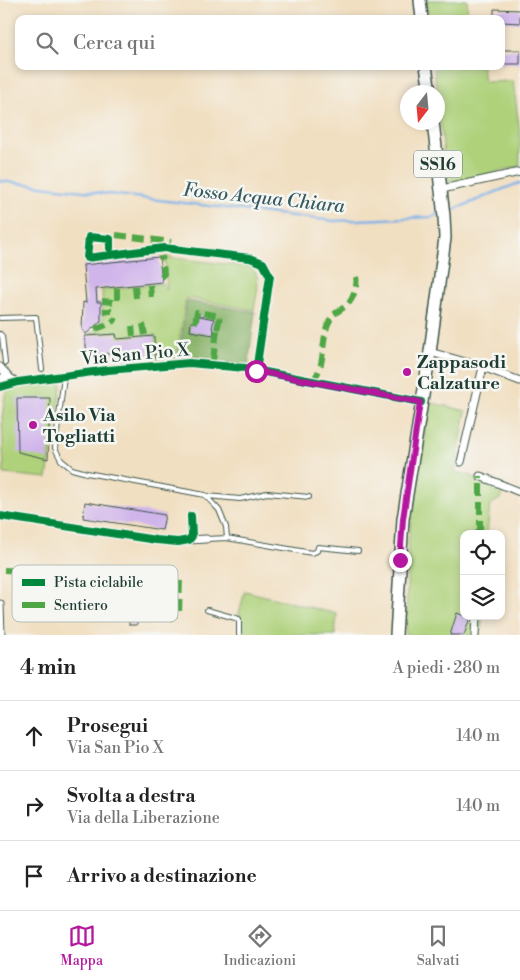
<!DOCTYPE html>
<html lang="it">
<head>
<meta charset="utf-8">
<style>
	:root { --surface:#fff; --page:#f6f6f6; --text:#222; --muted:#767676; --line:#e0e0e0; --accent:#b5179e }
	body { margin:0; font-family:"Libre Bodoni",serif; background:var(--page); color:var(--text) }
	.controls { position:absolute; right:15px; bottom:15px; display:grid; overflow:hidden; border-radius:10px; box-shadow:0 2px 8px #0003 }
	.controls button { width:45px; height:45px; display:grid; place-items:center; padding:0; border:0; border-bottom:1px solid var(--line); background:var(--surface); color:var(--text); font:25px sans-serif }
	.compass { position:absolute; left:400px; top:85px; width:45px; height:45px; border-radius:50%; background:var(--surface); box-shadow:0 2px 8px #0003; rotate:196deg }
	.stop { position:absolute; width:15px; height:15px; margin:-11px; border:4px solid #b5179e; border-radius:50%; background:#fff }
	.stop.end { background:#b5179e; border-color:#fff; box-shadow:0 1px 5px #0008 }
	.list { margin:0; padding:0; list-style:none }
	h2 { display:flex; justify-content:space-between; align-items:center; height:65px; margin:0; padding:0 20px; font-size:21px }
	h2 small { font-size:16px; font-weight:400; color:var(--muted) }
	.list li { display:grid; grid-template-columns:32px 1fr auto; gap:15px; align-items:center; box-sizing:border-box; height:70px; padding:0 20px; border-top:1px solid var(--line) }
	.list b { display:block; font-size:19px; white-space:nowrap }
	.list p { margin:0; font-size:16px; white-space:nowrap; color:var(--muted) }
	.list em { font-size:16px; font-style:normal; color:var(--muted) }
	.icon { flex:none; width:28px; height:28px; fill:none; stroke:currentColor; stroke-width:2; stroke-linecap:round; stroke-linejoin:round }
	.map { position:relative; flex:none; width:520px; height:635px; overflow:hidden }
	.search { position:absolute; background:var(--surface); box-shadow:0 2px 8px #0003; left:15px; right:15px; top:15px; height:55px; display:flex; align-items:center; gap:12px; box-sizing:border-box; padding:0 18px; border-radius:10px; color:var(--muted); font-size:19px }
	.sheet { height:275px; background:var(--surface) }
	nav { display:flex; justify-content:space-around; align-items:center; box-sizing:border-box; height:70px; border-top:1px solid var(--line); background:var(--surface); font-size:14px; color:var(--muted) }
	nav a { display:grid; justify-items:center; gap:2px }
	nav .on { color:var(--accent) }
	.map>svg:first-child { display:block }
	.green { fill:#aed17a; stroke:#668757 }
	.forest { fill:#8ab36a; stroke:#54784f }
	.lines { fill:none; stroke-linecap:round; stroke-linejoin:round }
	.stream { stroke:#78afe7; stroke-width:2.5 }
	.building { fill:#d0b5eb }
	.lane-casing { stroke:#3e5549; stroke-width:6 }
	.street-casing { stroke:#3e5549; stroke-width:9 }
	.primary-casing { stroke:#3e5549; stroke-width:14 }
	.lane { stroke:#fff; stroke-width:4 }
	.street { stroke:#fff; stroke-width:7 }
	.primary { stroke:#fff; stroke-width:11 }
	.quiet { stroke:#4fa644; stroke-width:6; stroke-dasharray:12 6; stroke-linecap:butt }
	.cycleway-casing { stroke:#f6f6f2; stroke-width:11 }
	.cycleway { stroke:#00873e; stroke-width:8 }
	.route { stroke:#b5179e; stroke-width:6 }
	.poi-dot { fill:#b5179e; stroke:#f6f6f2; stroke-width:2 }
	.labels { text-anchor:middle; stroke-width:5; stroke-linejoin:round; paint-order:stroke }
	.shield { fill:#f6f6f2; stroke:#60746d; stroke-width:1 }
	.shield-label { font-size:16px; font-weight:bold; fill:#1f3d34 }
	.street-label { font-size:18px; fill:#1f3d34; stroke:#f6f6f2 }
	.poi-label { font-size:18px; font-weight:bold; fill:#1f3d34; stroke:#f6f6f2; text-anchor:start }
	.water-label { font-size:19px; font-style:italic; fill:#355a61; stroke:#f6f6f2 }
	.key { fill:#f6f6f2; stroke:#b6beb9; stroke-width:1 }
	.key-label { font-size:14px; fill:#1f3d34 }
</style>
</head>
<body>
<div class="map">
<svg width="520" height="635" viewBox="0 0 520 635">
	<rect width="100%" height="100%" fill="#f6f6f2"/>
	<filter id="ink" filterUnits="userSpaceOnUse"><feTurbulence type="fractalNoise" baseFrequency=".02" numOctaves="2"/><feDisplacementMap in="SourceGraphic" scale="10" xChannelSelector="R" yChannelSelector="G"/><feConvolveMatrix kernelMatrix="1 2 1 2 8 2 1 2 1" color-interpolation-filters="sRGB"/></filter>
	<filter id="wash" filterUnits="userSpaceOnUse"><feTurbulence type="fractalNoise" baseFrequency=".0096" numOctaves="4" result="noise"/><feDisplacementMap in="SourceGraphic" scale="20" xChannelSelector="R" yChannelSelector="G"/><feGaussianBlur stdDeviation="1.12" result="paint"/><feColorMatrix in="noise" values="0 0 0 0 0 0 0 0 0 0 0 0 0 0 0 0 0 1.4 0 .05"/><feComposite in="paint" operator="in"/></filter>
	<g filter="url(#wash)">
		<rect width="100%" height="100%" fill="#f1dfc1"/>
		<!-- green -->
		<path class="green" d="M 426,0 L 467,0 L 468,19 L 429,19 Z
			M 434,66 L 482,66 L 484,82 L 513,81 L 520,133 L 520,166 L 460,181 L 447,181 Z
			M 165,257 L 251,267 C 263,278 256,294 254,310 L 186,298 L 177,357 L 156,359 L 155,335 L 118,337 L 118,332 L 90,334 L 97,328 L 103,327 L 102,290 L 164,283 L 165,289 L 167,289 Z
			M 62,382 L 47,478 L 4,474 L 2,417 L 6,389 L 18,385 Z
			M 429,402 L 466,411 L 455,472 L 469,475 L 503,491 L 500,499 L 490,505 L 487,534 L 464,534 L 464,616 L 483,616 L 480,635 L 406,635 L 408,543 Z
			M 245,591 L 337,614 L 335,635 L 241,635 L 239,613 Z"/>
		<!-- forest -->
		<path class="forest" d="M 187,301 L 255,312 L 248,366 L 189,356 L 179,357 Z"/>
		<g class="lines">
			<!-- stream -->
			<path class="stream" d="M 0,181 L 334,221 L 431,217 L 441,213
				M 446,212 C 472,204 494,191 520,183"/>
		</g>
		<g id="blocks">
			<!-- building -->
			<path class="building" d="M 494,9 L 520,10 L 520,23 L 501,22 L 501,19 L 494,19 Z
				M 501,50 L 520,50 L 520,64 L 501,64 Z
				M 159,257 L 162,282 L 96,289 L 97,302 L 101,302 L 101,321 L 86,334 L 82,329 L 83,302 L 86,303 L 83,265 Z
				M 199,316 L 214,319 L 212,328 L 214,330 L 213,335 L 190,331 L 191,322 L 197,323 Z
				M 116,334 L 117,339 L 154,336 L 155,358 L 122,360 L 121,353 L 87,355 L 85,336 Z
				M 17,398 L 50,398 L 48,459 L 18,452 Z
				M 85,502 L 165,515 L 162,530 L 83,518 Z
				M 129,582 L 175,585 L 174,620 L 137,620 L 137,625 L 129,625 L 129,605 L 116,607 L 115,598 L 117,594 L 129,598 Z
				M 457,613 L 470,618 L 464,635 L 450,635 Z"/>
		</g>
	</g>
	<g filter="url(#ink)">
		<use href="#blocks" fill-opacity="0" stroke="#3e5549" stroke-width="1"/>
		<g class="lines">
			<defs>
				<path id="lane" d="M 0,318 L 36,317 L 42,369
					M 0,334 L 2,336 L 5,363
					M 64,376 L 55,448 L 61,460 L 72,469 L 87,473 L 205,495 L 219,510 L 226,527 L 227,538
					M 207,496 L 240,499 L 267,493 L 309,497
					M 206,539 L 227,538 L 312,553 L 317,551 L 318,547 L 358,551
					M 207,610 L 239,619 L 239,635"/>
				<path id="street" d="M 442,189 L 520,172
					M 110,248 L 110,239 L 89,237 L 87,258 L 164,248 L 250,258 L 263,263 L 270,276 L 256,371
					M 430,352 L 483,367 L 520,381
					M 0,367 L 11,379
					M 0,378 L 11,379 L 18,382
					M 0,387 L 18,382 L 108,370 L 189,363 L 245,368 L 421,402
					M 461,462 L 483,367
					M 480,476 L 520,492
					M 0,516 L 156,540 L 178,542 L 189,540 L 192,536 L 191,516
					M 480,534 L 480,532
					M 189,540 L 206,539
					M 0,604 L 1,635
					M 475,635 L 476,616"/>
				<path id="primary" d="M 420,0 L 422,19
					M 426,66 L 430,92
					M 396,635 L 403,519 L 430,352 L 445,238 L 444,216 L 433,122"/>
			</defs>
			<!-- lane casing -->
			<use href="#lane" class="lane-casing"/>
			<!-- street casing -->
			<use href="#street" class="street-casing"/>
			<!-- primary casing -->
			<use href="#primary" class="primary-casing"/>
			<!-- lane -->
			<use href="#lane" class="lane"/>
			<!-- street -->
			<use href="#street" class="street"/>
			<!-- primary -->
			<use href="#primary" class="primary"/>
			<!-- quiet -->
			<path class="quiet" d="M 116,235 L 171,242
				M 161,277 L 164,274 L 162,256
				M 150,285 L 151,297
				M 135,286 L 136,298
				M 117,288 L 117,300
				M 102,301 L 113,302
				M 103,311 L 112,311
				M 195,323 L 197,312 L 220,316 L 217,330
				M 143,324 L 145,335
				M 132,326 L 133,336
				M 95,329 C 102,327 112,324 116,318
				M 213,360 L 217,330 L 214,330
				M 312,381 C 327,367 320,340 329,322 C 333,313 339,311 346,306 C 353,301 358,285 356,277
				M 480,532 L 480,476
				M 4,570 L 180,577 L 179,615 L 174,615"/>
			<defs>
				<path id="cycleway" d="M 110,248 L 110,239 L 89,237 L 87,258 L 164,248 L 250,258 L 263,263 L 270,276 L 256,371
					M 0,387 L 18,382 L 108,370 L 189,363 L 245,368 L 421,402
					M 0,516 L 156,540 L 178,542 L 189,540 L 192,536 L 191,516"/>
			</defs>
			<!-- cycleway casing -->
			<use href="#cycleway" class="cycleway-casing"/>
			<!-- cycleway -->
			<use href="#cycleway" class="cycleway"/>
		</g>
	</g>
	<g class="lines" filter="url(#ink)">
		<!-- route -->
		<path class="route" d="M 256,371 L 420,402 L 403,519 L 400,560"/>
	</g>
	<!-- markers -->
	<g class="poi-dot">
		<circle cx="407" cy="372" r="5"/>
		<circle cx="33" cy="425" r="5"/>
	</g>
	<g class="labels">
		<!-- shield labels -->
		<rect class="shield" x="414" y="150.5" width="48" height="27" rx="4"/>
		<g class="shield-label">
			<text x="438" y="170">SS16</text>
		</g>
		<!-- street labels -->
		<g class="street-label">
			<text transform="translate(135 354) rotate(-5)" y="6">Via San Pio X</text>
		</g>
		<!-- poi labels -->
		<g class="poi-label">
			<text x="417" y="368">Zappasodi<tspan x="417" dy="21">Calzature</tspan></text>
			<text x="43" y="421">Asilo Via<tspan x="43" dy="21">Togliatti</tspan></text>
		</g>
		<!-- water labels -->
		<g class="water-label">
			<text transform="translate(264 197) rotate(6)" y="7">Fosso Acqua Chiara</text>
		</g>
	</g>
	<!-- legend -->
	<rect x="12" y="565" width="166" height="57" rx="8" class="key"/>
	<rect x="22" y="579" width="23" height="7" fill="#00873e"/>
	<rect x="22" y="602" width="23" height="6" fill="#4fa644"/>
	<g class="key-label">
		<text x="54" y="587">Pista ciclabile</text>
		<text x="54" y="610">Sentiero</text>
	</g>
</svg>
<div class="controls">
<button><svg class="icon" aria-label="locate" viewBox="0 0 24 24"><circle cx="12" cy="12" r="6"/><path d="M12 2v4M12 18v4M2 12h4M18 12h4"/></svg></button>
<button><svg class="icon" aria-label="layers" viewBox="0 0 24 24"><path d="M12 4l9 5-9 5-9-5zM3 14l9 5 9-5"/></svg></button>
</div>
<svg class="compass" viewBox="-18 -18 36 36"><path d="M0-13l5 13h-10z" fill="#e53935"/><path d="M0 13l5-13h-10z" fill="#767676"/></svg>
<div class="stop" style="left:256px;top:371px"></div>
<div class="stop end" style="left:400px;top:560px"></div>
<div class="search"><svg class="icon" aria-label="search" viewBox="0 0 24 24"><circle cx="10" cy="10" r="6"/><path d="M15 15l6 6"/></svg>Cerca qui</div>
</div>
<section class="sheet">
<h2>4 min<small>A piedi · 280 m</small></h2>
<ul class="list">
<li><svg class="icon" aria-label="ahead" viewBox="0 0 24 24"><path d="M12 20V5M6 11l6-6 6 6"/></svg><div><b>Prosegui</b><p>Via San Pio X</p></div><em>140 m</em></li>
<li><svg class="icon" aria-label="right" viewBox="0 0 24 24"><path d="M7 20v-9h11M14 6l5 5-5 5"/></svg><div><b>Svolta a destra</b><p>Via della Liberazione</p></div><em>140 m</em></li>
<li><svg class="icon" aria-label="arrive" viewBox="0 0 24 24"><path d="M6 21V4h12l-3 4 3 4H6"/></svg><div><b>Arrivo a destinazione</b></div></li>
</ul>
</section>
<nav>
<a class="on"><svg class="icon" aria-label="map" viewBox="0 0 24 24"><path d="M3 6l6-2 6 2 6-2v14l-6 2-6-2-6 2zM9 4v14M15 6v14"/></svg>Mappa</a>
<a><svg class="icon" aria-label="directions" viewBox="0 0 24 24"><path d="M12 3l9 9-9 9-9-9zM9 14v-3h6M13 9l2 2-2 2"/></svg>Indicazioni</a>
<a><svg class="icon" aria-label="saved" viewBox="0 0 24 24"><path d="M7 4h10v16l-5-4-5 4z"/></svg>Salvati</a>
</nav>
</body>
</html>
